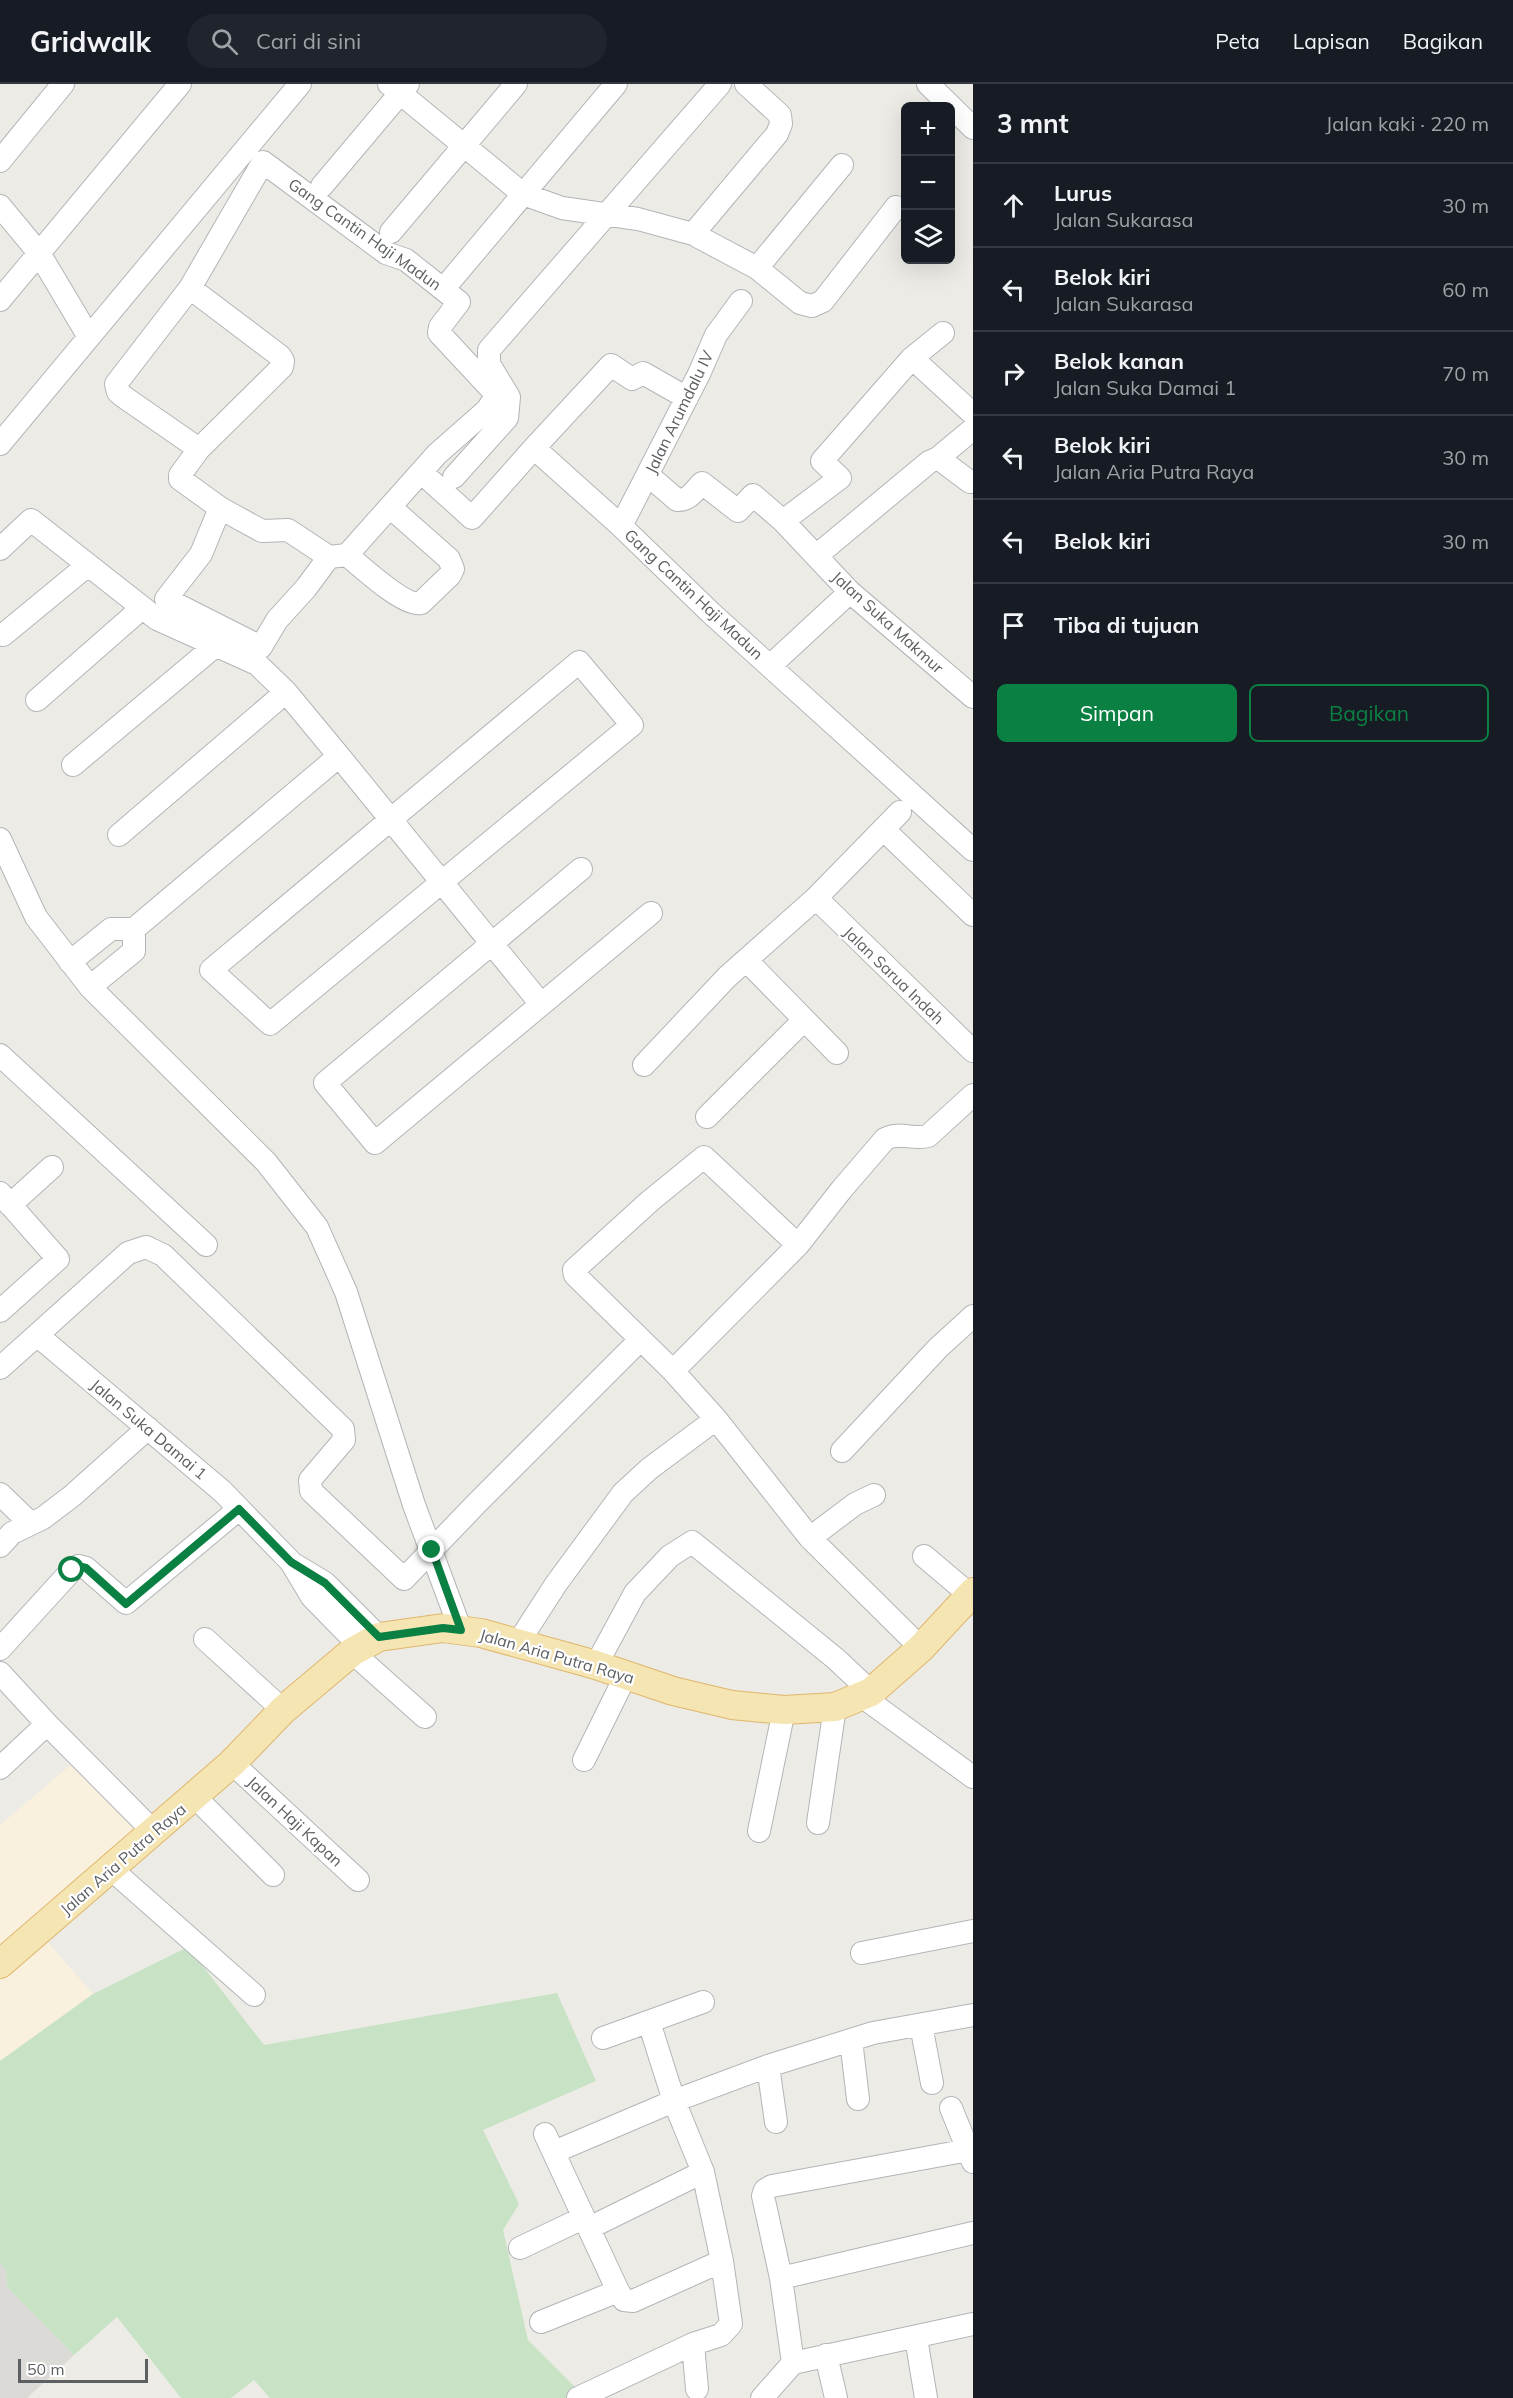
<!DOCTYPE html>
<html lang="id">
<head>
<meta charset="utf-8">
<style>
	:root { --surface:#171b24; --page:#20242c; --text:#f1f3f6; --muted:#9ea1a6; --line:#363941; --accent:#0b8043 }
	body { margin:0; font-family:Mulish,sans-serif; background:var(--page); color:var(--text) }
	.controls { position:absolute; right:18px; top:18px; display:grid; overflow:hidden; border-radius:9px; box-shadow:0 6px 24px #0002 }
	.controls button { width:54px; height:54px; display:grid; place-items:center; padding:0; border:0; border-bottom:2px solid var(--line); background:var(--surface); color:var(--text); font:30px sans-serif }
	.scale { position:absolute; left:18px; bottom:15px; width:130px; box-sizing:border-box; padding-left:6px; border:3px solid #5d6063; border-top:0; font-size:16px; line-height:21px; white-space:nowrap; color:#5d6063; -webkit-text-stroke:4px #fff; paint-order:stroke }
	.stop { position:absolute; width:18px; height:18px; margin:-14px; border:4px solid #0b8043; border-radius:50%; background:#fff }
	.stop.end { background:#0b8043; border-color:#fff; box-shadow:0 2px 6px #0008 }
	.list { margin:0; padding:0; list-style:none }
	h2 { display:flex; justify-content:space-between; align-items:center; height:78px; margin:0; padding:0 24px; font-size:26px }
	h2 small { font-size:20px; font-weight:400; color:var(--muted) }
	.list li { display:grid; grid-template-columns:39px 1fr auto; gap:18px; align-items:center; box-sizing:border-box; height:84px; padding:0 24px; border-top:2px solid var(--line) }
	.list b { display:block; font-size:22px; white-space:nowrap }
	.list p { margin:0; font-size:20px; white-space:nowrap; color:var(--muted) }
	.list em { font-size:20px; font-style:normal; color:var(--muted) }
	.actions { display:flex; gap:12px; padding:18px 24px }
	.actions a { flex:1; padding:14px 0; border:2px solid var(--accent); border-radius:9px; text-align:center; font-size:21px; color:var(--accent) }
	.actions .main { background:var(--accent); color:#fff }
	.icon { flex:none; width:33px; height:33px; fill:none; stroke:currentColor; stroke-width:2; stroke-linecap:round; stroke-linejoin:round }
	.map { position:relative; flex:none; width:973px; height:2314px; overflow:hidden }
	header { display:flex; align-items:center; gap:36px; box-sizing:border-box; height:84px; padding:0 30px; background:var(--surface); border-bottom:2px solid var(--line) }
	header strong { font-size:28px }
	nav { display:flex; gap:33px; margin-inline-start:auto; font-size:21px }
	.search { width:420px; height:54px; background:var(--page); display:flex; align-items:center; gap:15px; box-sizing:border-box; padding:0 21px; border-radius:33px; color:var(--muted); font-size:22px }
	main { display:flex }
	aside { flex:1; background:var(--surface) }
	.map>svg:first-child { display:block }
	.commercial { fill:#f9f1de }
	.industrial { fill:#dcdad7 }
	.green { fill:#c7e2c5 }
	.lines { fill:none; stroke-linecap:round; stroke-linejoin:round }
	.minor-casing { stroke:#b2b5b8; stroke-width:24 }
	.major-casing { stroke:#dfb66c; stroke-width:30 }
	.minor { stroke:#fff; stroke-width:22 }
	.major { stroke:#f5e5b3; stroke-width:28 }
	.route { stroke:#0b8043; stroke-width:8 }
	.labels { text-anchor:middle; stroke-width:4.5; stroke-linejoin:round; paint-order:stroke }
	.street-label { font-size:16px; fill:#5d6063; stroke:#fff }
</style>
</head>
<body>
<header>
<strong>Gridwalk</strong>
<div class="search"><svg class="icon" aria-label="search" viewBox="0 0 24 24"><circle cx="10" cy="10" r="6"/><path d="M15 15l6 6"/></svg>Cari di sini</div>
<nav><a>Peta</a><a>Lapisan</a><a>Bagikan</a></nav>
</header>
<main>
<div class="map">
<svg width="973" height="2314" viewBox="0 0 973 2314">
	<rect width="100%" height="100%" fill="#edebe5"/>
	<!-- commercial -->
	<path class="commercial" d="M 74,1678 L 146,1748 L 32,1840 L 93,1910 L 0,1977 L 0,1741 Z"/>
	<!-- industrial -->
	<path class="industrial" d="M 0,2179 L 6,2186 L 7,2203 L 74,2271 L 27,2314 L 0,2314 Z"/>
	<!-- green -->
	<path class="green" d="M 188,1863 L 264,1961 L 557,1909 L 596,1997 L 483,2046 L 519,2120 L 503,2146 L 528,2256 L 586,2314 L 270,2314 L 254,2296 L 231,2314 L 181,2314 L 117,2233 L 74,2271 L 7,2203 L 6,2186 L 0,2179 L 0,1977 L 93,1910 Z"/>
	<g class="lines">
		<defs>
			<path id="minor" d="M 389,0 L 523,110 L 562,124 L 638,135 L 693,150 L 757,184 L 800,219 L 812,222 L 823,217 L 896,123
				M 928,0 L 973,44
				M 0,77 L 63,0
				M 322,102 L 408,0
				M 0,122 L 39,169 L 89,253
				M 391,148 L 516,0
				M 693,150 L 777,50 L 781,40 L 780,31 L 746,0
				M 757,184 L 842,81
				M 451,196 L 616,0
				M 190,204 L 116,300 L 118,308 L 124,313 L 199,365
				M 0,216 L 180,0
				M 912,274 L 973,330
				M 0,360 L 300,0
				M 534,364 L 611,281 L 632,295 L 643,289 L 687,314
				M 938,374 L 973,345
				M 421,388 L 472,434 L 534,364 L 621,442 L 711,529 L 973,766
				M 648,391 L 677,416 C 689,417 695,406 702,399 L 738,427 L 753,411 L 783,437 L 850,508 L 973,613
				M 454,393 L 507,334 L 509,313 L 489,280 L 489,266 L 720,0
				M 220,424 L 180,395 L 180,391 L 199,365 L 282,283 L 283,277 L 280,272 L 190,204 L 263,78 L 386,169 L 406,176 L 459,218 L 440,243 L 439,249 L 494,308 L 495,314 L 487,326 L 437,370 L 347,471 L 329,473 L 288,446 L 262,447 L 220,424 L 201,470 L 166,515 L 261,563 L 277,536 L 306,504 L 329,473
				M 783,437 L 840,394 L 822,377 L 912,274 L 943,249
				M 621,442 L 699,290 L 716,251 L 741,217
				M 0,465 L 31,436 L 157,535 L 257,580 L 286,608 L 339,672 L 541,920
				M 347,471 C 361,482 404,523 421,519 L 450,491 L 453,485 L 449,475 L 390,423
				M 816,472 L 929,378 L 938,374 L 970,398
				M 3,551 L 88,481
				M 579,578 L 632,641 L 270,940 L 211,886 Z
				M 771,581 L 850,508
				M 37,616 L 142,524
				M 73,681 L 215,562
				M 883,745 L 973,831
				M 119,751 L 286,608
				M 0,755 L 36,833 L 90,903 L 266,1078 L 317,1143 L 346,1208 L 414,1421 L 461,1547
				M 581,785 L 325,999 L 375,1059 L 651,829
				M 816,814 L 973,967
				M 747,877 L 837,969
				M 70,878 L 111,845 L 134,845 L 339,672
				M 90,903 L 134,867 L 134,845
				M 0,971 L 206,1161
				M 644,981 L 727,893 L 816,814 L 900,728
				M 707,1033 L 804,936
				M 0,1109 L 58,1175 L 0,1227
				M 10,1121 L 52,1083
				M 798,1161 L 704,1073 L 650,1117 L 574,1186 L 575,1191 L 673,1287 L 716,1335 L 810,1454 L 921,1564
				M 37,1251 L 128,1169 L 146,1163 L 163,1171 L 343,1345 L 344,1356 L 310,1396 L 311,1407 L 404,1495 L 476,1420 L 640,1256
				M 0,1284 L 37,1251 L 222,1407 L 291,1478 L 312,1513 L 360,1562
				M 673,1287 L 798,1161 L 842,1105 L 885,1055 C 899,1047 913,1056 928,1052 L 973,1011
				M 842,1367 L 938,1264 L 973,1232
				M 0,1410 L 30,1439
				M 810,1454 L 855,1420 L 874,1411
				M 0,1462 L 12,1449 L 43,1434 L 72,1412 L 148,1344
				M 924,1472 L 970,1511
				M 295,1481 L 325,1499 L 379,1553
				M 205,1555 L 283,1626
				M 518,1559 L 556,1500 L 623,1409 L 649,1385 L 716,1335
				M 0,1565 L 72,1486 L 78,1482 L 86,1484 L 126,1519 L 239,1425
				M 352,1568 L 425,1633
				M 596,1581 L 635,1509 L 670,1472 L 692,1458 L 836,1575 L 871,1608
				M 0,1589 L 47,1640 L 154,1748
				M 863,1613 L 973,1693
				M 584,1676 L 626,1591
				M 232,1679 L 358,1796
				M 0,1684 L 47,1640
				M 194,1712 L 273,1791
				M 818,1739 L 835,1623
				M 759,1747 L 784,1626
				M 111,1785 L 254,1911
				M 862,1869 L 973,1847
				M 921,1941 L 932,1999
				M 603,1954 L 703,1918
				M 851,1956 L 858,2015
				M 768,1982 L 776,2038
				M 951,2024 L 973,2078
				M 545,2050 L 618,2207 L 624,2216 L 633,2217 L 722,2177
				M 554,2068 L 674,2017 L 768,1982 L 873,1949 L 973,1931
				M 589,2144 L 703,2088
				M 520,2164 L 583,2134
				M 781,2194 L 973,2149
				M 541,2238 L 618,2207
				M 916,2254 L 926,2314
				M 693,2260 L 697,2305
				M 826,2271 L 836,2314
				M 793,2279 L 781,2194 L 763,2112 L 765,2106 L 772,2102 L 969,2066
				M 578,2314 L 693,2260 L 721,2251 L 731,2240 L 722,2177 L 703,2088 L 674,2017 L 649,1938
				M 762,2314 L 793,2279 L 973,2240"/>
			<path id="major" d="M 0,1880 L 194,1712 L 232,1679 L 283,1626 L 352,1568 L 379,1553 L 443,1544 L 481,1549 L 596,1581 L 673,1607 L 732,1621 L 784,1626 L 835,1623 L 871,1608 L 921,1564 L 973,1508"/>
		</defs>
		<!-- minor casing -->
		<use href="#minor" class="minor-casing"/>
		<!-- major casing -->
		<use href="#major" class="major-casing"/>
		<!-- minor -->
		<use href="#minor" class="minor"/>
		<!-- major -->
		<use href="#major" class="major"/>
	</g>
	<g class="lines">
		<!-- route -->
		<path class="route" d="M 72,1486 L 78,1482 L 86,1484 L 126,1520 L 239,1425 L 291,1478 L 325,1499 L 379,1553 L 443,1544 L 461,1546 L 432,1466"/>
	</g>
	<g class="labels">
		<!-- street labels -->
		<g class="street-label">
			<text transform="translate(365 150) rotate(35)" y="6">Gang Cantin Haji Madun</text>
			<text transform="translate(679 328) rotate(-64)" y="6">Jalan Arumdalu IV</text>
			<text transform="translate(694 510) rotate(43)" y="6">Gang Cantin Haji Madun</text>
			<text transform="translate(888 538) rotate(42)" y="6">Jalan Suka Makmur</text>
			<text transform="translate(894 891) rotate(44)" y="6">Jalan Sarua Indah</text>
			<text transform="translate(149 1345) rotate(40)" y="6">Jalan Suka Damai 1</text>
			<text transform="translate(557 1572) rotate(16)" y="6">Jalan Aria Putra Raya</text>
			<text transform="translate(295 1737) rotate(43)" y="6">Jalan Haji Kapan</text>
			<text transform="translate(123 1775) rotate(-41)" y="6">Jalan Aria Putra Raya</text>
		</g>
	</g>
</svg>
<div class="controls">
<button>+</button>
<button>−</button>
<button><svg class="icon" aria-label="layers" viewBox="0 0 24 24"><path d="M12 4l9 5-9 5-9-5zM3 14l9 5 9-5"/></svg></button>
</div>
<div class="scale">50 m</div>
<div class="stop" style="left:72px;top:1486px"></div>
<div class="stop end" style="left:432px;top:1466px"></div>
</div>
<aside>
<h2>3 mnt<small>Jalan kaki · 220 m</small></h2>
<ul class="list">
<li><svg class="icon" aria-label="ahead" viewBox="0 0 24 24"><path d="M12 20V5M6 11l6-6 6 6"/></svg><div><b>Lurus</b><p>Jalan Sukarasa</p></div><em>30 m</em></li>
<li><svg class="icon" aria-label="left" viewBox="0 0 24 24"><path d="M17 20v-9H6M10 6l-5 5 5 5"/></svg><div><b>Belok kiri</b><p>Jalan Sukarasa</p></div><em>60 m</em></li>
<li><svg class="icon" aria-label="right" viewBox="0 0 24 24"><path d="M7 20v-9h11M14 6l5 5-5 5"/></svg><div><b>Belok kanan</b><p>Jalan Suka Damai 1</p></div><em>70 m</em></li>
<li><svg class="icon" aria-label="left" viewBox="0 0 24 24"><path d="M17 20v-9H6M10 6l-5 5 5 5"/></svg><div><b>Belok kiri</b><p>Jalan Aria Putra Raya</p></div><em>30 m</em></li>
<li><svg class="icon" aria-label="left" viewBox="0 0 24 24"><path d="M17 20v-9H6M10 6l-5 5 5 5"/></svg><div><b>Belok kiri</b></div><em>30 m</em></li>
<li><svg class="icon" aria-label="arrive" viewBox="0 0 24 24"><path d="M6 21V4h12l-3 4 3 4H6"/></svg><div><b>Tiba di tujuan</b></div></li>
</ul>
<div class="actions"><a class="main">Simpan</a><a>Bagikan</a></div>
</aside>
</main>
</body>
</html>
